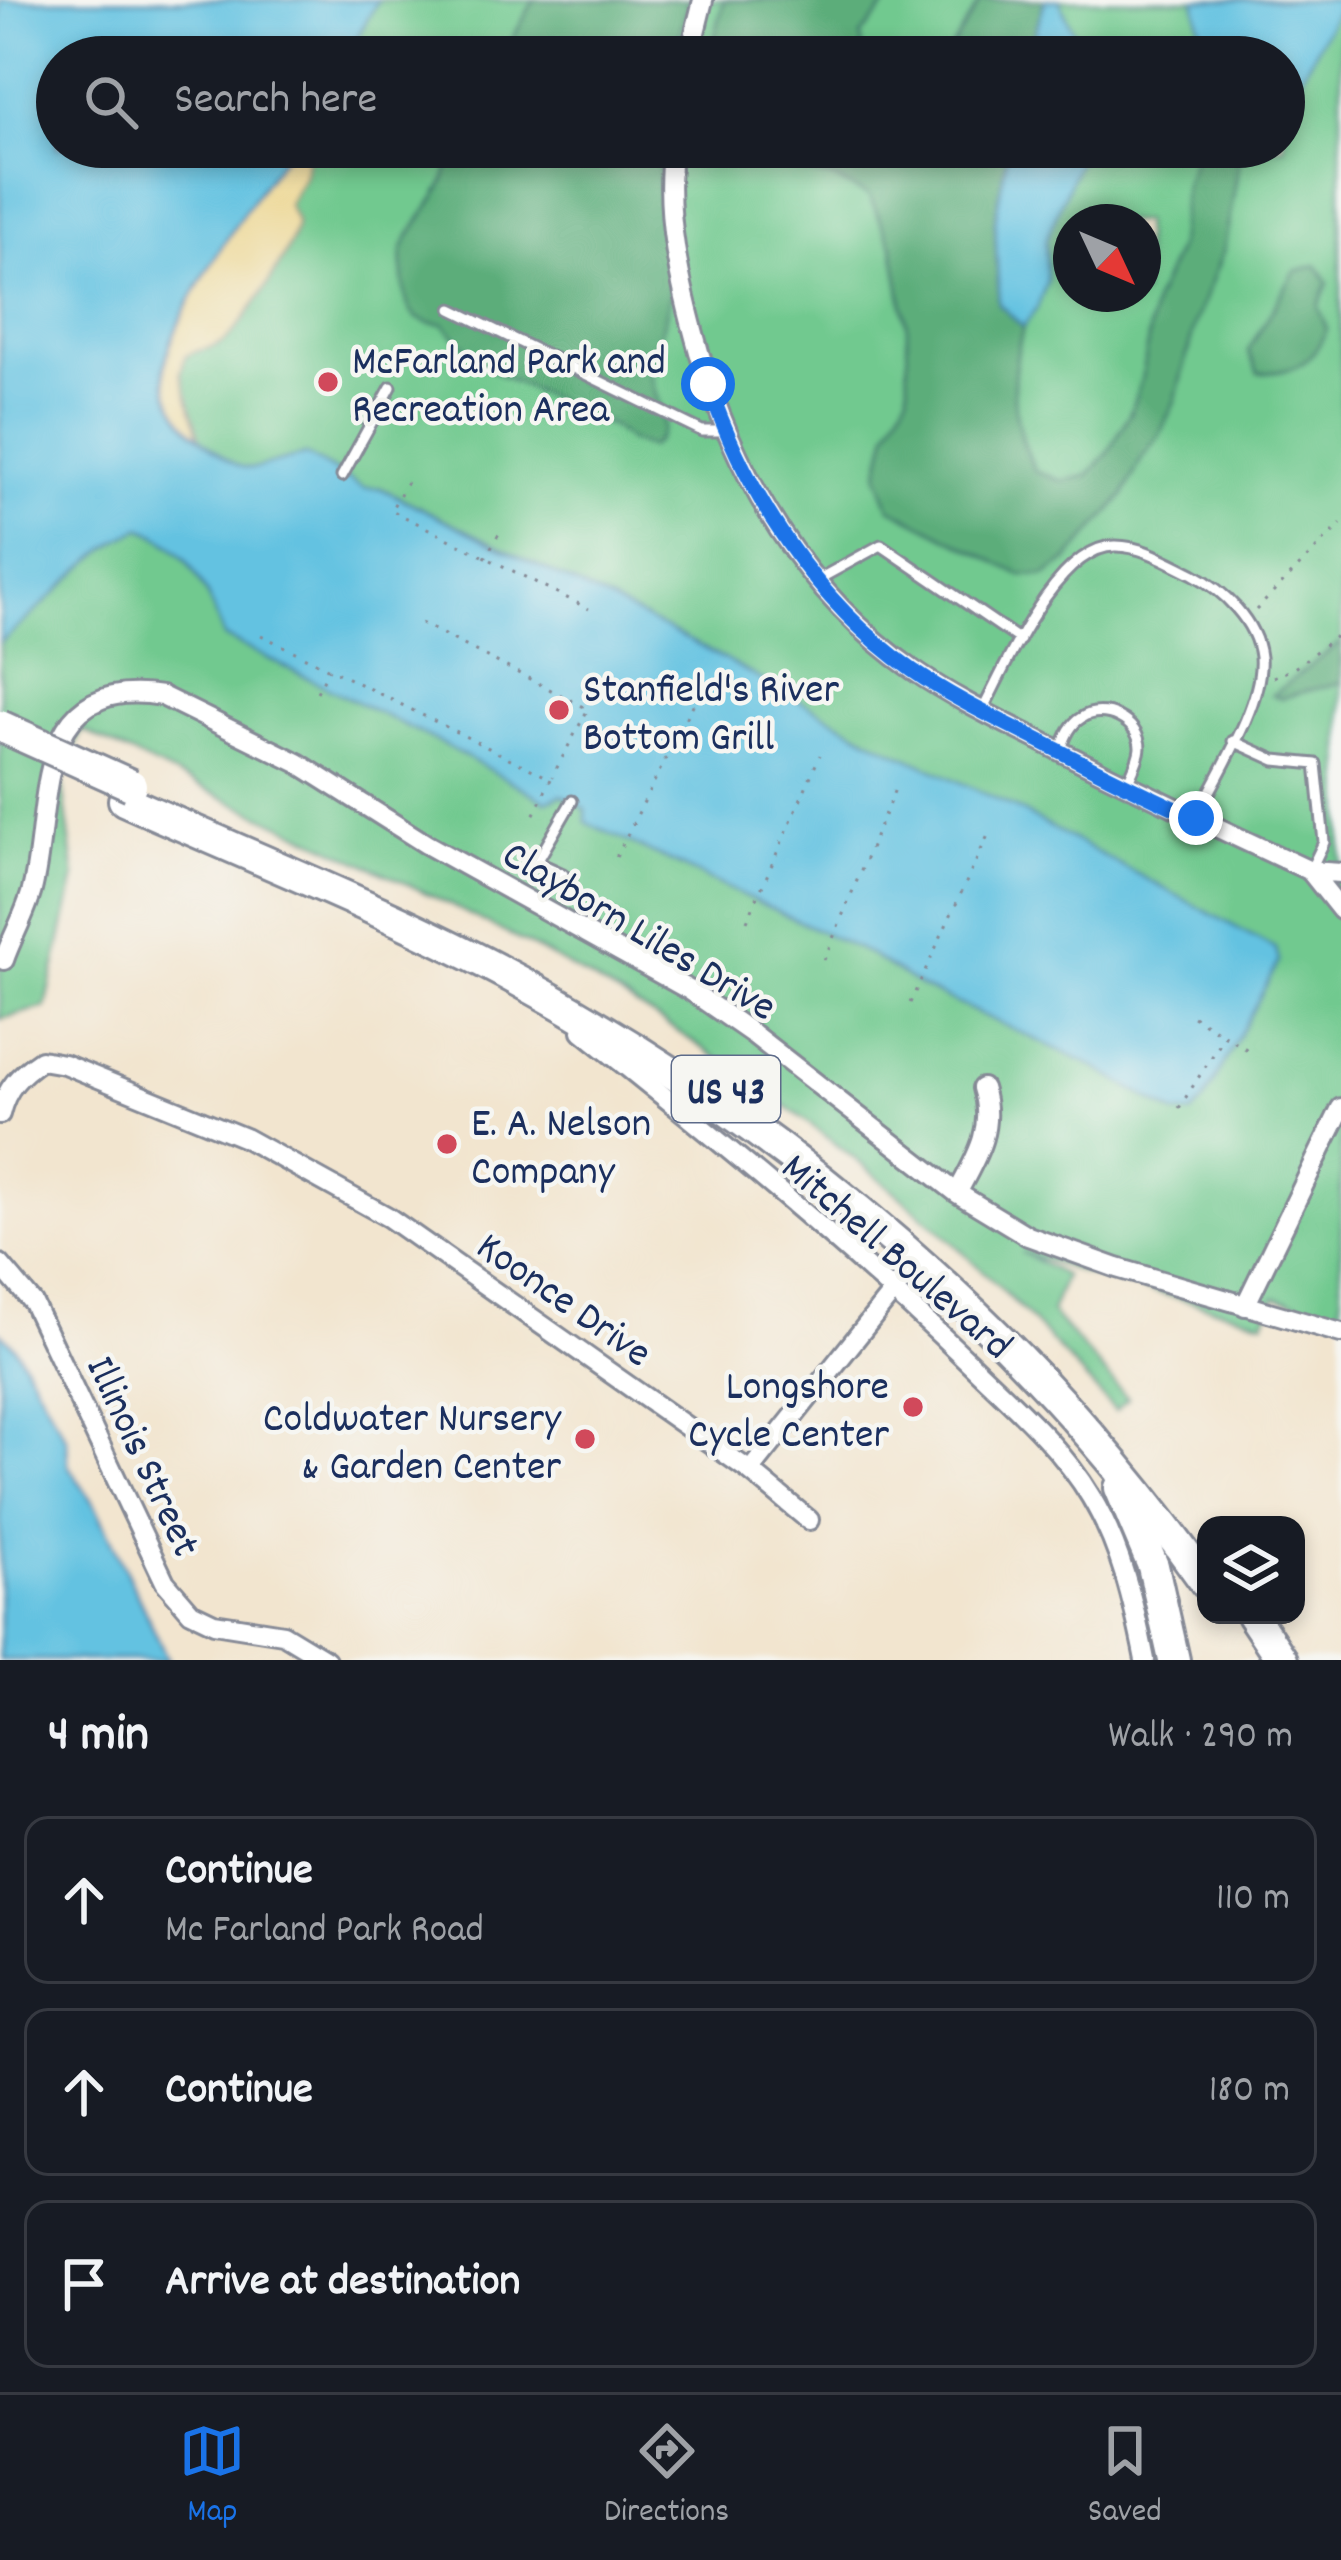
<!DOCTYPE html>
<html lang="en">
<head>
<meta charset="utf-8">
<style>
	:root { --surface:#171b24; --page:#242831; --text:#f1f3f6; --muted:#9ea1a6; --line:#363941; --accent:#1a73e8 }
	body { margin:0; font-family:Dekko,sans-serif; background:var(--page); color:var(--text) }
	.controls { position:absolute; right:36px; bottom:36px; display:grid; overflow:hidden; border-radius:24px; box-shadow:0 6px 18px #0003 }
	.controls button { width:108px; height:108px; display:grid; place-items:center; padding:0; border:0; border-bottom:3px solid var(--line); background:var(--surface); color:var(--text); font:60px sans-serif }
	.compass { position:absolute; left:1053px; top:204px; width:108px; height:108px; border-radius:50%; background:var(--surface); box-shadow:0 6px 18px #0003; rotate:134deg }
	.stop { position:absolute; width:36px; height:36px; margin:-27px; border:9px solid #1a73e8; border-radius:50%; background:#fff }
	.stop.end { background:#1a73e8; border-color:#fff; box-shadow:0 3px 12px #0008 }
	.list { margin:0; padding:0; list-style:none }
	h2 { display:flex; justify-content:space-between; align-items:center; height:156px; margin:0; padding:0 48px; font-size:51px }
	h2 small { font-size:39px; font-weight:400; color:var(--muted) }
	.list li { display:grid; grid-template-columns:78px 1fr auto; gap:36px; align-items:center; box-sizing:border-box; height:168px; margin:0 24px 24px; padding:0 24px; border:3px solid var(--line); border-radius:24px }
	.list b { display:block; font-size:45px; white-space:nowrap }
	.list p { margin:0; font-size:39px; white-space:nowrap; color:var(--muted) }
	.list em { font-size:39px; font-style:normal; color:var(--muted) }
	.icon { flex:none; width:66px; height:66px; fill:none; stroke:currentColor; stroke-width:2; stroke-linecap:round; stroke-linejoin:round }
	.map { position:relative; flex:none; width:1341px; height:1660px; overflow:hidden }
	.search { position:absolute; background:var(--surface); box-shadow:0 6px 18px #0003; left:36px; right:36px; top:36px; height:132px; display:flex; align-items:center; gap:30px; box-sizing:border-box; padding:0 42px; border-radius:66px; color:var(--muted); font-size:45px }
	.sheet { height:732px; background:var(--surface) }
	nav { display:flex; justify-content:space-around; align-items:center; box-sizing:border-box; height:168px; border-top:3px solid var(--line); background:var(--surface); font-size:33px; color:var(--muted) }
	nav a { display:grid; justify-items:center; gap:6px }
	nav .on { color:var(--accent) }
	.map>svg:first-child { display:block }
	.green { fill:#71c98f; stroke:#467c76; stroke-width:3; fill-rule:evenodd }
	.forest { fill:#5cad7a; stroke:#3c6e6c; stroke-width:3 }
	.sand { fill:#eeda9e; stroke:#84847e; stroke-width:3 }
	.water { fill:#63c2e1; stroke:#3f78a0; stroke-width:3 }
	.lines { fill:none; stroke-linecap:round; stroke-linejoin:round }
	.service-casing { stroke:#868a96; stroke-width:15 }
	.minor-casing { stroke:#868a96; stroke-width:24 }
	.trunk-casing { stroke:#868a96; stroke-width:36 }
	.path { stroke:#868a96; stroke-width:3; stroke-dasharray:3 9; stroke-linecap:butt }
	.service { stroke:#fff; stroke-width:9 }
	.minor { stroke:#fff; stroke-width:18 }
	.trunk { stroke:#fff; stroke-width:30 }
	.trunk-bridge-casing { stroke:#868a96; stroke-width:36; stroke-linecap:butt }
	.trunk-bridge { stroke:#fff; stroke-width:30 }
	.route { stroke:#1a73e8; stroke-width:15 }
	.poi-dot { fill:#d1495b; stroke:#f6f6f2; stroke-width:4.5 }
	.labels { text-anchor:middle; stroke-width:9; stroke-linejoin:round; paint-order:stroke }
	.shield { fill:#f6f6f2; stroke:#5d6b8a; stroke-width:3 }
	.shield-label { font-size:39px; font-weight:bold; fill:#1b2f5e }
	.poi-label { font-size:42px; fill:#1b2f5e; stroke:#f6f6f2; text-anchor:start }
	.street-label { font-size:42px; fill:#1b2f5e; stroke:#f6f6f2 }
</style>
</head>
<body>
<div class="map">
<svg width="1341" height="1660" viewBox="0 0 1341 1660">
	<rect width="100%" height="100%" fill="#f6f6f2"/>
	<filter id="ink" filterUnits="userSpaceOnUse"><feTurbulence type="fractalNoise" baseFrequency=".00833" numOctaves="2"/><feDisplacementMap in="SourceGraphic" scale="24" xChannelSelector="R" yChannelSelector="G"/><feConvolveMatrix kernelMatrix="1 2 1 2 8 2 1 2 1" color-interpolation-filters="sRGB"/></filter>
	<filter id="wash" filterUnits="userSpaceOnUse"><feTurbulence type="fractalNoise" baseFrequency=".004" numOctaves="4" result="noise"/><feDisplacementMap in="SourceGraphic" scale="48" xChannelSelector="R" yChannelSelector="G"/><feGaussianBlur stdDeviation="2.7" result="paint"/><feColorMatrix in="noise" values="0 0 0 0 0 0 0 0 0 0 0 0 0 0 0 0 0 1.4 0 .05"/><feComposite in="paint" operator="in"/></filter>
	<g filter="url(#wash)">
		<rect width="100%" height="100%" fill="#f2e5cf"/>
		<!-- green -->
		<path class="green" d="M 378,0 L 1341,0 L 1341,1316 L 1275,1297 L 1264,1321 L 1086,1274 L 1021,1252 L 1065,1276 L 1051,1312 L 1128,1399 L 1115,1411 C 1076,1369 1038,1325 997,1285 C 882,1170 723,1053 582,974 C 420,883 248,813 82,730 L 62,780 L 75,877 L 46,1007 L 0,1019 L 0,642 C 48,606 86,554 141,528 C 190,546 207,591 224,637 L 443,744 L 546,800 L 561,795 L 586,809 L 587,822 L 867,953 L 922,987 L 1087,1063 L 1175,1114 L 1162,888 L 1009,805 L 883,746 L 692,642 L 381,488 L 364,488 L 306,455 L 251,471 L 236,468 L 190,430 L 164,373 L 291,147 L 1284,147 L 1284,57 L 346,57 ZM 1071,222 L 1143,222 L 1143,294 L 1071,294 Z"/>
		<!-- forest -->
		<path class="forest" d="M 534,0 L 689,0 L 674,57 L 502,57 Z
			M 724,0 L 891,0 L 861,36 L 863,50 L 870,57 L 710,57 Z
			M 981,0 L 1045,0 L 1028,57 L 946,57 Z
			M 451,147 L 662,147 C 658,180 657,209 662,241 C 664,257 670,273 670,288 C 670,318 652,346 651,371 C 651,401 680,424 650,447 L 630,441 L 609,424 L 587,420 L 562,403 L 502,376 L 481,363 L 443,324 C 408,324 406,307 403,276 C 402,266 400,257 403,248 C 419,211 451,193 451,147 Z
			M 748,147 L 1008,147 L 995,221 L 999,304 L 1023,327 C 1008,384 1011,418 1035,471 L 1062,481 L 1087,476 L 1108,453 L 1130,413 L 1143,374 L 1153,304 L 1178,246 L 1184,186 L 1197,147 L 1242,147 L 1224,249 L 1196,321 L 1175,401 L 1159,436 L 1142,458 L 1124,495 L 1068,560 L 1045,576 L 1021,575 L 890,508 L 878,475 L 888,432 L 908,395 L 907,328 L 893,247 L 869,196 L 832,178 L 775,166 Z
			M 1317,265 L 1328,282 L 1318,307 L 1327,329 C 1311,364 1296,373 1258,373 L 1248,351 L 1295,271 Z
			M 1341,642 L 1341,682 L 1281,698 L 1272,695 Z"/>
		<!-- sand -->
		<path class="sand" d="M 291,147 L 310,147 L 304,176 L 288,204 C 290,209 295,218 296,222 C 297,245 245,322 228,338 C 214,351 199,347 185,357 L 181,373 L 200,438 C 181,423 167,400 165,375 C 161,329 260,186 291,147 Z"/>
		<!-- water -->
		<path class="water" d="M 0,0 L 378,0 L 346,57 L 57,57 L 57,147 L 291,147 C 260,186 162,326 164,373 C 165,397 180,422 199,437 C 255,483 241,468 306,455 L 364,488 L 380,488 L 692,642 L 883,746 L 1009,805 L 1276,949 L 1279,961 L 1202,1104 L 1191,1114 L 1176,1114 L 1087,1063 L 922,987 L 867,953 L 586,822 L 586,809 L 561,795 L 546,801 L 443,744 L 224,637 C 207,591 190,546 141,528 C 86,554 48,606 0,642 Z
			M 1045,0 L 1059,0 L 1085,57 L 1028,57 Z
			M 1195,0 L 1341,0 L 1341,2 L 1302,75 L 1284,91 L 1284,57 L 1206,57 Z
			M 1008,147 L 1084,147 L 1046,241 L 1047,281 L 1037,308 L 1023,327 L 999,304 L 995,221 Z
			M 0,1332 L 15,1347 L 67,1440 L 68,1465 L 97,1509 L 168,1660 L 0,1660 Z"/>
	</g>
	<g filter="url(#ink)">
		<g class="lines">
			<defs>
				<path id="service" d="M 452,309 L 702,431 L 725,431
					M 342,476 L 391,387
					M 817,580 L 881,545 L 1020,640
					M 982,711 C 1006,666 1057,545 1116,546 C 1143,546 1170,563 1193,574 C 1223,590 1256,621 1260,657 C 1264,703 1216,777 1196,818
					M 1233,741 L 1275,760 L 1316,764 L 1324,842 L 1310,871
					M 1060,751 C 1065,739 1069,725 1081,718 C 1103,703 1140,721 1140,748 C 1139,761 1130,775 1126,786
					M 563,874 L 537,862 L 572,801"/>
				<path id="minor" d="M 689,57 L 703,0
					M 673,147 C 663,213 681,288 699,352 C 735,476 805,595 913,670 C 958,701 1008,724 1056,749 C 1140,792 1224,831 1310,871 L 1341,873
					M 1310,871 L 1341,910
					M 4,960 C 12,937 26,913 32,890 C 53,809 28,674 162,696 L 298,763 L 426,844 L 691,991 L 753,1034 L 957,1193 L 1028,1236 L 1117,1268 L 1341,1333
					M 582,1031 C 713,1135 849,1246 969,1362 C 1012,1404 1060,1445 1091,1497 C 1121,1547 1134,1604 1145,1660
					M 0,1114 C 6,1088 20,1074 41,1060 L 64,1064 L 245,1138 L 388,1217 L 750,1471 L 809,1520
					M 957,1193 C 976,1158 995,1129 982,1088
					M 0,1264 L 33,1303 L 165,1582 L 191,1612 L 214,1623 L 283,1634 L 326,1660
					M 1245,1306 L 1341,1108
					M 750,1471 L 916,1263"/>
				<path id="trunk" d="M 124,800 C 256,859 394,913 521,982 C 788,1128 1030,1333 1206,1583
					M 1120,1488 L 1153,1566 L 1174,1660
					M 1252,1615 L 1282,1660"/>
			</defs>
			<!-- service casing -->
			<use href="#service" class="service-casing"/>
			<!-- minor casing -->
			<use href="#minor" class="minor-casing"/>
			<!-- trunk casing -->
			<use href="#trunk" class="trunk-casing"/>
			<!-- path -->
			<path class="path" d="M 407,482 L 391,510 L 589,609
				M 485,558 L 502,528
				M 1256,610 L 1341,524
				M 421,623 L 588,709 L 552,777
				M 261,635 L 551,779 L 533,816
				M 1273,677 L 1293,669 L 1341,632
				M 317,692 L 329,669
				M 616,857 L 698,695
				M 747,921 L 820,755
				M 824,960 L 895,789
				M 910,1003 L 990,831
				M 1193,1016 L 1251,1052
				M 1179,1108 L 1225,1036"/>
			<!-- service -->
			<use href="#service" class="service"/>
			<!-- minor -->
			<use href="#minor" class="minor"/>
			<!-- trunk -->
			<use href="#trunk" class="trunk"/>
			<defs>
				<path id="trunk-bridge" d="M 0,726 L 131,785"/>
			</defs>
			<!-- trunk-bridge casing -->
			<use href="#trunk-bridge" class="trunk-bridge-casing"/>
			<!-- trunk-bridge -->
			<use href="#trunk-bridge" class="trunk-bridge"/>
		</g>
	</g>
	<g class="lines" filter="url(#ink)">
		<!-- route -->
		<path class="route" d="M 708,384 C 747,495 814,601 912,670 C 952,698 997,719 1040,741 C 1092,768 1143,794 1196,818"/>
	</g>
	<!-- markers -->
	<g class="poi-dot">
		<circle cx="328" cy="382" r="12"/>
		<circle cx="559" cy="710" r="12"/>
		<circle cx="447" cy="1144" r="12"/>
		<circle cx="913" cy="1407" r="12"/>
		<circle cx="585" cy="1439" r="12"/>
	</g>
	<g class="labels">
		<!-- shield labels -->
		<rect class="shield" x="672" y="1056" width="108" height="66" rx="9"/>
		<g class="shield-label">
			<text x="726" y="1103">US 43</text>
		</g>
		<!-- poi labels -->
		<g class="poi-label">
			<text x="352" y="373">McFarland Park and<tspan x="352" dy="48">Recreation Area</tspan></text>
			<text x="583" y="701">Stanfield's River<tspan x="583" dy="48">Bottom Grill</tspan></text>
			<text x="471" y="1135">E. A. Nelson<tspan x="471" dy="48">Company</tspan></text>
			<text x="889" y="1398" text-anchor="end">Longshore<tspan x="889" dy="48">Cycle Center</tspan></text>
			<text x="561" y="1430" text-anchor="end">Coldwater Nursery<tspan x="561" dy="48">&amp; Garden Center</tspan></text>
		</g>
		<!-- street labels -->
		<g class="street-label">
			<text transform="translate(641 928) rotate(31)" y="15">Clayborn Liles Drive</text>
			<text transform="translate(899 1254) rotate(41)" y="15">Mitchell Boulevard</text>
			<text transform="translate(566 1297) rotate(35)" y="15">Koonce Drive</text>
			<text transform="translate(146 1455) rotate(65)" y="15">Illinois Street</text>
		</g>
	</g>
</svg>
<div class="controls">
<button><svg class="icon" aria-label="layers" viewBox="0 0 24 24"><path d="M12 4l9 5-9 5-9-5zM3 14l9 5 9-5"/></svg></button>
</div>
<svg class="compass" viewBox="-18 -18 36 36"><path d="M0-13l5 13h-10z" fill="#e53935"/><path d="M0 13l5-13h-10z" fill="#9ea1a6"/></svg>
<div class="stop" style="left:708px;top:384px"></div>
<div class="stop end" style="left:1196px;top:818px"></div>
<div class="search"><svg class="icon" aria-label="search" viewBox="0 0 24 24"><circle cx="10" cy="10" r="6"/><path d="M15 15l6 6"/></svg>Search here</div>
</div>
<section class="sheet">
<h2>4 min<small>Walk · 290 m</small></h2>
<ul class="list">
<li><svg class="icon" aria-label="ahead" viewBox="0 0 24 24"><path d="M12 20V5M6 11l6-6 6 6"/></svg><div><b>Continue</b><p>Mc Farland Park Road</p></div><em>110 m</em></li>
<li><svg class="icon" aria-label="ahead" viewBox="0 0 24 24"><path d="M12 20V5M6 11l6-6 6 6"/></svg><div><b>Continue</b></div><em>180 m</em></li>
<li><svg class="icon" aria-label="arrive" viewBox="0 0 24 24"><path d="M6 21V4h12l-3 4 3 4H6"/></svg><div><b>Arrive at destination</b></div></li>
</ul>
</section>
<nav>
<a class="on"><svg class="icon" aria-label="map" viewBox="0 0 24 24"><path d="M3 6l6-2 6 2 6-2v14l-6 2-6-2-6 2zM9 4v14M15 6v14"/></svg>Map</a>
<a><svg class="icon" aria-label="directions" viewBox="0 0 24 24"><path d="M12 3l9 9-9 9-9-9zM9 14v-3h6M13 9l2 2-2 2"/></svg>Directions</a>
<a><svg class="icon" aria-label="saved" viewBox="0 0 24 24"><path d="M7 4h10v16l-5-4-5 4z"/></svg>Saved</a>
</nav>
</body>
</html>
